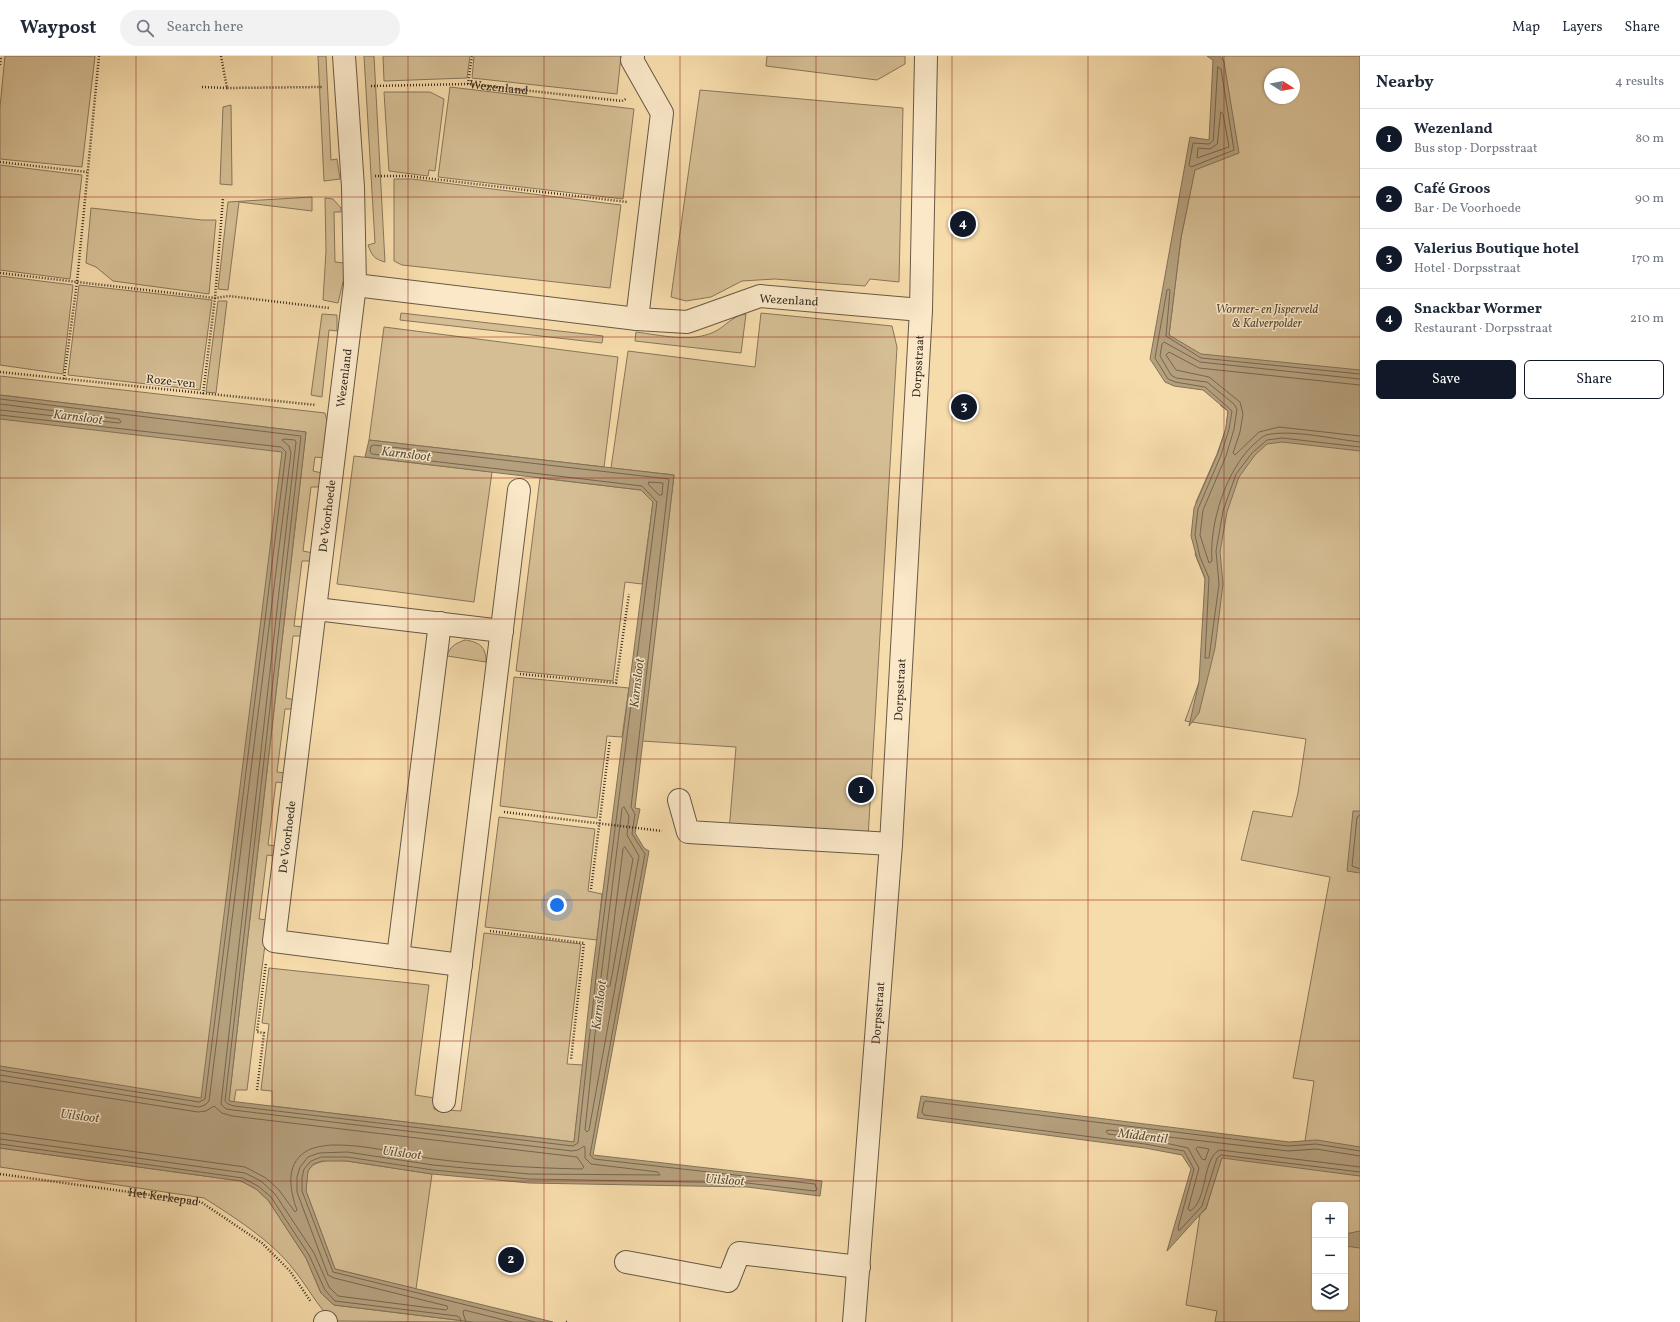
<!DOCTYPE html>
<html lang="en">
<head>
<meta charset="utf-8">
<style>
	:root { --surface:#fff; --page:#f2f2f3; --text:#1f2937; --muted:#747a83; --line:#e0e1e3; --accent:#111827 }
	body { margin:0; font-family:Vollkorn,serif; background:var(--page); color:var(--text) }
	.controls { position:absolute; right:12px; bottom:12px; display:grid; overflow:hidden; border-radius:6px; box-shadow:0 1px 3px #0004 }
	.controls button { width:36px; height:36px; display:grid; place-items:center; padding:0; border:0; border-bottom:1px solid var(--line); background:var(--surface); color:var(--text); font:20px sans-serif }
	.compass { position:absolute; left:1264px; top:12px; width:36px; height:36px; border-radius:50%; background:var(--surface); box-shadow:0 1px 3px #0004; rotate:101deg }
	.you { position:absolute; left:557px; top:849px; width:14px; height:14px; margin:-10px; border:3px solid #fff; border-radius:50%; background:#1a73e8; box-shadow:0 0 0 6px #1a73e833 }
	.badge { display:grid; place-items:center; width:26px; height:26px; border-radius:50%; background:var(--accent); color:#fff; font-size:13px; font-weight:700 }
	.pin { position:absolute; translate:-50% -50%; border:2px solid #fff; box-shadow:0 1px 4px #0006 }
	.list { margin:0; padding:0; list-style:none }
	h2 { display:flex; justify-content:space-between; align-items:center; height:52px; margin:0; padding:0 16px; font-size:17px }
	h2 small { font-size:13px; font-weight:400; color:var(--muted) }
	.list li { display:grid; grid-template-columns:26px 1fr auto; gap:12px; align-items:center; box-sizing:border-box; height:60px; padding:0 16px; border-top:1px solid var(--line) }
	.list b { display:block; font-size:15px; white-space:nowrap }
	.list p { margin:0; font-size:13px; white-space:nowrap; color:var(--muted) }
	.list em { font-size:13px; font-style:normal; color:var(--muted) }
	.actions { display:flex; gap:8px; padding:12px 16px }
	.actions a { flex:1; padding:9px 0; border:1px solid var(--accent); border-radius:6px; text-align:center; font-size:14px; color:var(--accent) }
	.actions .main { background:var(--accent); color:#fff }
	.icon { flex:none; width:22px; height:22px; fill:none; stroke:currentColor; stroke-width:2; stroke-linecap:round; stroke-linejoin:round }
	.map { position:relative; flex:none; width:1360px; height:1266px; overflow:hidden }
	header { display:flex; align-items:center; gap:24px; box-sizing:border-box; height:56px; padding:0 20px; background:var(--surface); border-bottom:1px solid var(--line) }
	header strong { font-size:19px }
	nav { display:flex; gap:22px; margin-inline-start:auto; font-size:14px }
	.search { width:280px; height:36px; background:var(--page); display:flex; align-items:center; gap:10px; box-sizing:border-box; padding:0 14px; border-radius:22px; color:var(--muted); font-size:15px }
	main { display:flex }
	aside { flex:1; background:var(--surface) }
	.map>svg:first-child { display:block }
	.green { fill:#d6be94; stroke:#86765c; fill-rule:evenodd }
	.water { fill:#b5a07d; stroke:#827259 }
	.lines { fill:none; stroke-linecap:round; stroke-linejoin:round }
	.shore { stroke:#766650; stroke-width:1 }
	.minor-casing { stroke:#665946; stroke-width:24 }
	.path { stroke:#362d24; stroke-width:2.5; stroke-dasharray:1 2; stroke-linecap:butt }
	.minor { stroke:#fae8c8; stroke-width:22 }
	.grid { fill:none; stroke:#8f2418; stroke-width:1; stroke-opacity:0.55 }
	.labels { text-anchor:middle; stroke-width:3; stroke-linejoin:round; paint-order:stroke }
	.street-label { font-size:12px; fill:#362d24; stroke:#fae8c8 }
	.park-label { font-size:12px; font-style:italic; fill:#564a3a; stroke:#fae8c8 }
	.water-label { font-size:13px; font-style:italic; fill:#5c503f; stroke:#fae8c8 }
</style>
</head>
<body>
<header>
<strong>Waypost</strong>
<div class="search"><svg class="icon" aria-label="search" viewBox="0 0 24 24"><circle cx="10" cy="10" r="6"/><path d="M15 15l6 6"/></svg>Search here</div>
<nav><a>Map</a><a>Layers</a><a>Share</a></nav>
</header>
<main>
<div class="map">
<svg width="1360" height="1266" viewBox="0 0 1360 1266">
	<rect width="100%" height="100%" fill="#f7dcab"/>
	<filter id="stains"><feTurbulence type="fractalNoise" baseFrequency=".005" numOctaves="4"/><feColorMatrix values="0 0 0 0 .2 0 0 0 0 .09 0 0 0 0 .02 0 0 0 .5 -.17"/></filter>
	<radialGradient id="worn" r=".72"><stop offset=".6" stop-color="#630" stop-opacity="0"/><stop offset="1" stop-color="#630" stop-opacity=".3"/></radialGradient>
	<!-- green -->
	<path class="green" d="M 5,0 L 95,0 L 82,111 L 0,103 L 0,51 Z
		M 318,0 L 326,0 L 331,104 L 337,103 L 340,123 L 324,125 Z
		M 364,0 L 374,0 L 385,206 C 374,203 372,200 368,189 L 375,187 Z
		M 383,0 L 470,0 L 467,22 L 384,25 Z
		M 474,0 L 621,0 L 617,38 L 472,22 Z
		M 767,0 L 905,0 L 905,8 L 877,24 L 766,10 Z
		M 1222,0 L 1360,0 L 1360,1266 L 1215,1266 L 1217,1255 L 1186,1249 L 1200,1158 L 1206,1153 L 1221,1103 L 1225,1079 L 1289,1087 L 1305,1085 L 1314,1025 L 1293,1022 L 1330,821 L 1241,804 L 1253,755 L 1292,761 L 1298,737 L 1306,683 L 1185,665 L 1215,582 L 1216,541 L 1205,523 L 1195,498 L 1197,490 L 1196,446 L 1217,398 L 1226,372 L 1228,355 L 1221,350 L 1218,342 L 1169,279 L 1181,182 L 1197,101 L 1229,95 L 1224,6 ZM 1270,18 L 1294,18 L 1294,42 L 1270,42 ZM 1315,1149 L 1345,1149 L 1345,1251 L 1315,1251 Z
		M 450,31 L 634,53 L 623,143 L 438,121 Z
		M 700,34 L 903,52 L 899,226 L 870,223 L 865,230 L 775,223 L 742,225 L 711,241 L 686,245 L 671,241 Z
		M 384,36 L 430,36 L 444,43 L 435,115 L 429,114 L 428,120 L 389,115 Z
		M 231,49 L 232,129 L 220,128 L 223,51 Z
		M 0,109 L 82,119 L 70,223 L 0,214 Z
		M 394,123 L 412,123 L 621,149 L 610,232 L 402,209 L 394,205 Z
		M 312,141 L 312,155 L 239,146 L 228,234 L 218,233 L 228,146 Z
		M 325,142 L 333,143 L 341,152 L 341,156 L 334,156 L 335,206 L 344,207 L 344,222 L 338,247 L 323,244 L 326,195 Z
		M 91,152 L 202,164 L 216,164 L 209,238 L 113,225 L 96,211 L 86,207 Z
		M 0,220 L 73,229 L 63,318 L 0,309 Z
		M 79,229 L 212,244 L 200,334 L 68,319 Z
		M 218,245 L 227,245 L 216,337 L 206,336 Z
		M 401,257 L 603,280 L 602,287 L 400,264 Z
		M 761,257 L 892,270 L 897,291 L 868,782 L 729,775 L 736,691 L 642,685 L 674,419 L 611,412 L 628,295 L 755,311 Z
		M 322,258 L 337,259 L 337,275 L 329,274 L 322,341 L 311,339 Z
		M 746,258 L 741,297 L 635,285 L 636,276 C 661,279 690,287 714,276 C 725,271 733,259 746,258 Z
		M 384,271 L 618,301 L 604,411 L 369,384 Z
		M 0,320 L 325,357 L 328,369 L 324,402 L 315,401 L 313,415 L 322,417 L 320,431 L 311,431 L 303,495 L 313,497 L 312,505 L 302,505 L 294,570 L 304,571 L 303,580 L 293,580 L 286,642 L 295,644 L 294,653 L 285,653 L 277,716 L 286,717 L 284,727 L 276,726 L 268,789 L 277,790 L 275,800 L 267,799 L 259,863 L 268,864 L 247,1034 L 236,1034 L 234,1046 L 229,1045 L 306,376 L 0,339 Z
		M 0,349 L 295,389 L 217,1053 L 0,1032 Z
		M 354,400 L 492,416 L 474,546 L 337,528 Z
		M 540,422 L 641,434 L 653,446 L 642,528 L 625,526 L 613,625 L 516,615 Z
		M 465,584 C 479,586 486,590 486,606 L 447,600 C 449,591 456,587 465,584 Z
		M 514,621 L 629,632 L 622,681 L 607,680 L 597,762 L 500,750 Z
		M 499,761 L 595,773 L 588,835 L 602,838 L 597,884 L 485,871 Z
		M 484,877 L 581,888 L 567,1008 L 583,1009 L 574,1086 L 272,1050 L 272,1035 L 261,1034 L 269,968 L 262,967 L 269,912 L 429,929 L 415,1039 L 435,1042 L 434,1053 L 461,1055 Z
		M 0,1092 L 241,1125 L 256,1133 L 268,1144 L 306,1202 L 321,1237 L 334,1249 L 473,1266 L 333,1265 C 317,1250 308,1231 294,1214 C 272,1185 234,1161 204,1142 L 0,1111 Z
		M 331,1104 L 347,1105 L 432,1118 L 416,1233 L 335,1213 L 306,1135 C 305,1113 309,1107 331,1104 Z"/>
	<!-- water -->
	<path class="water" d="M 1207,0 L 1220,0 L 1224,6 L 1239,97 L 1195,114 L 1181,182 L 1169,279 L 1201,298 L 1360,314 L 1360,395 L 1282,386 L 1267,388 L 1255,399 L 1239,421 L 1227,456 L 1220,496 L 1223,528 L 1215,592 L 1199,657 L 1189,670 L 1199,626 L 1205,522 L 1197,502 L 1191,480 L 1194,452 L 1218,397 L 1226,372 L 1228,355 L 1203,334 L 1174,330 L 1165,326 L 1150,303 L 1190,81 L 1209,84 L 1213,4 Z
		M 0,339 L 306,376 L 229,1045 L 574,1086 L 592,920 L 653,446 L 641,434 L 365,401 L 369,384 L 674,419 L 635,752 L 640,753 L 635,777 L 644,792 L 649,795 L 593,1099 L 822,1125 L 820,1140 L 747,1131 L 529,1127 L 432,1118 L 347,1105 L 322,1105 L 313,1108 L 308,1115 L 306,1135 L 335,1213 L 553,1266 L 473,1266 L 334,1249 L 321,1237 L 306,1202 L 268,1144 L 256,1133 L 241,1125 L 0,1092 L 0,1010 L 201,1042 L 282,396 L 0,363 Z
		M 1353,755 L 1360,755 L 1360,817 L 1347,815 Z
		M 921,1040 L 1289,1086 L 1317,1084 L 1360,1091 L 1360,1120 L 1222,1102 L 1206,1152 L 1167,1195 L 1191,1113 L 1182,1099 L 1145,1092 L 917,1062 Z
		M 1360,1175 L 1360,1192 L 1345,1190 L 1345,1178 Z"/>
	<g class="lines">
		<!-- shore -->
		<path class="shore" d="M 1218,11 L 1221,13 L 1234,94 L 1191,111 L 1189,109 L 1193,87 L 1209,88 L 1213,85 Z
			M 1221,56 L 1223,58 L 1229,91 L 1197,102 L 1198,92 L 1210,93 L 1217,88 Z
			M 1360,318 L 1201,302 L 1166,280 L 1170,235 L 1169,233 L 1167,234 L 1155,302 L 1168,323 L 1175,326 L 1205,331 L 1232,355 L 1229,373 L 1221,399 L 1198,453 L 1195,479 L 1200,501 L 1209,522 L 1205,602 L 1209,602 L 1219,528 L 1216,495 L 1223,455 L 1236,418 L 1252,397 L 1267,384 L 1282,382 L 1360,391
			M 1360,323 L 1200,306 L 1164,286 L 1162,288 L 1160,300 L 1171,319 L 1176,322 L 1207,326 L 1234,348 L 1237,353 L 1234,373 L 1226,400 L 1203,454 L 1200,479 L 1209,507 L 1212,505 C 1209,468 1226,414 1254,388 C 1258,385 1261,381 1266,379 C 1291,373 1333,383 1360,386
			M 1360,329 L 1199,312 L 1169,296 L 1166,299 L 1176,314 L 1209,321 L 1240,346 L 1243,358 L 1240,376 L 1233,397 L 1235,399 L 1259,376 L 1279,371 L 1360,380
			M 0,343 L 301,380 L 225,1045 L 228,1048 L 234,1050 L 573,1090 L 578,1087 L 596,921 L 657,446 L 642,430 L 372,398 L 370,396 L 371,390 L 374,389 L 669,423 L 631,751 L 635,758 L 632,778 L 645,798 L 590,1099 L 594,1103 L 815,1128 L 817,1134 L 814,1135 L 747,1127 L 529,1123 L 433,1114 L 347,1101 L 321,1101 L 311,1105 L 304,1113 L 302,1122 L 302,1135 L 333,1216 L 535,1266
			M 0,348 L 119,363 L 121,366 L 119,367 L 0,354
			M 0,359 L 281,391 L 286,396 L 205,1043 L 199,1046 L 0,1014
			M 649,426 L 663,427 L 662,439 L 659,439 L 649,429 Z
			M 624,751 L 629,760 L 627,779 L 639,800 L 589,1074 L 587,1076 L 585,1074 L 601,921 L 622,753 Z
			M 1360,759 L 1357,761 L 1352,810 L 1360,813
			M 625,791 L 633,803 L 610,930 L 608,931 L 606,930 L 607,922 L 623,793 Z
			M 0,1019 L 199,1051 L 205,1049 L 209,1045 L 291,397 L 289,390 L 282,384 L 284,383 L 295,384 L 296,386 L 221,1048 L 226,1053 L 233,1054 L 572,1095 L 578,1094 L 584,1090 L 585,1091 L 585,1102 L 591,1108 L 658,1116 L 660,1119 L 529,1118 L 433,1109 L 347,1096 L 319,1097 L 308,1101 L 300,1111 L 297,1121 L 297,1136 L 328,1219 L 334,1222 L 447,1250 L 448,1252 L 446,1254 L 338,1240 L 329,1231 L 314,1197 L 275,1138 L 261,1125 L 245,1117 L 0,1083
			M 0,1025 L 198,1056 L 206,1055 L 214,1050 L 222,1057 L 232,1060 L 577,1101 L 584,1111 L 582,1113 C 532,1112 483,1109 434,1103 C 400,1098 365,1088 331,1089 C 323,1090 312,1091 305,1096 C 285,1109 290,1135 297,1154 L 295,1156 L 279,1134 L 266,1122 L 245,1111 L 0,1077
			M 0,1088 L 243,1122 L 258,1130 L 271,1141 L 309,1199 L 325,1234 L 335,1245 L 457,1260 L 460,1262 L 461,1266
			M 1198,1091 L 1209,1093 L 1205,1104 L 1202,1103 L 1196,1093 Z
			M 1360,1095 L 1316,1088 L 1288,1090 L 926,1045 L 924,1046 L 922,1056 L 924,1059 L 1145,1088 L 1184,1095 L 1194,1113 L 1178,1172 L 1179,1175 L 1202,1150 L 1217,1102 L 1221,1099 L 1360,1116
			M 1360,1100 L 1316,1093 L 1288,1095 L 1109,1074 L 1106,1075 L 1108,1078 L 1147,1083 L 1188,1092 L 1199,1112 L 1188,1153 L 1190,1155 C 1208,1145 1202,1101 1220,1094 L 1360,1111
			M 466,1266 L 463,1257 L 464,1254 L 512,1266"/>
		<defs>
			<g id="minor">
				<path d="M 344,0 L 353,131 L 355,229 L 274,885 L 461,909"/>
				<path d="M 633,0 L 632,4 L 662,57 L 637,263"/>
				<path d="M 355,229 L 637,263 L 687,266 L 760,240 L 921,254"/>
				<path d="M 316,553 L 502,575"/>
				<path d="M 679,744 L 688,776 L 891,788"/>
				<path d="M 398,901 L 440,567"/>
				<path d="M 444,1045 L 519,434"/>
				<path d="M 626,1206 L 728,1225 L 739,1197 L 859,1211"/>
				<path d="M 325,1266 L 326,1266"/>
				<path id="s3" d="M 854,1266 L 891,788 L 921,254 L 926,0"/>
			</g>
		</defs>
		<!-- minor casing -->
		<use href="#minor" class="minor-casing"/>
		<!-- path -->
		<g class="path">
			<path d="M 221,0 L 227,32 L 322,31"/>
			<path d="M 0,9 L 1,0"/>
			<path d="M 468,28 L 472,0"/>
			<path id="s1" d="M 371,30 L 468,28 L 622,45 L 626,43"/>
			<path d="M 202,31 L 227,32"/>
			<path d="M 0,106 L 87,116"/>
			<path d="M 375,120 L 408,120 L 627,146"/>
			<path d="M 0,217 L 215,242 L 229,240 L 329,252"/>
			<path d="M 0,316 L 316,349"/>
			<path d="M 64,323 L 77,226 L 99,0"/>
			<path d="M 203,338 L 215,242 L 223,142"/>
			<path d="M 520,618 L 616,627 L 629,538"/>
			<path d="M 504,756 L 662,775"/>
			<path d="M 591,833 L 610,684"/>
			<path d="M 490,875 L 584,887 L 571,1004"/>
			<path d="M 257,1034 L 264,977 L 257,976 L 266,907"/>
			<path id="s2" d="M 0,1118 L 201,1146 L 262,1187 L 290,1215 L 311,1246"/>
			<path d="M 566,1266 L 567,1266"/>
		</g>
		<!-- minor -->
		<use href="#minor" class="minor"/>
	</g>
	<!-- grid -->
	<path class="grid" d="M 136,0 L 136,1266M 272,0 L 272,1266M 408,0 L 408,1266M 544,0 L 544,1266M 680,0 L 680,1266M 816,0 L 816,1266M 952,0 L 952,1266M 1088,0 L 1088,1266M 1224,0 L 1224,1266M 0,141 L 1360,141M 0,281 L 1360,281M 0,422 L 1360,422M 0,563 L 1360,563M 0,703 L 1360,703M 0,844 L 1360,844M 0,985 L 1360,985M 0,1125 L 1360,1125"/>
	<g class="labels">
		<!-- street labels -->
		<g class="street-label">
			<text dy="4" stroke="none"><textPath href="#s1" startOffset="128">Wezenland</textPath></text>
			<text transform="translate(789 244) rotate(3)" y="4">Wezenland</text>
			<text dy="4" stroke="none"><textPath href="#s3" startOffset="958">Dorpsstraat</textPath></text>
			<text transform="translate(344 322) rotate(-83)" y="4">Wezenland</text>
			<text transform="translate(171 325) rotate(6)" y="4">Roze-ven</text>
			<text transform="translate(327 460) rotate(-83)" y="4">De Voorhoede</text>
			<text dy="4" stroke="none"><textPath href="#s3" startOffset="634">Dorpsstraat</textPath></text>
			<text transform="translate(287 781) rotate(-83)" y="4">De Voorhoede</text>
			<text dy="4" stroke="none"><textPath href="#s3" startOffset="310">Dorpsstraat</textPath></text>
			<text dy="4" stroke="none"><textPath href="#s2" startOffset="165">Het Kerkepad</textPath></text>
		</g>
		<!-- park labels -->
		<g class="park-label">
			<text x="1267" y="257">Wormer- en Jisperveld<tspan x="1267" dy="14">&amp; Kalverpolder</tspan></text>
		</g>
		<!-- water labels -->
		<g class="water-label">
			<text transform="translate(78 360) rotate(7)" y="5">Karnsloot</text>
			<text transform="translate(406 397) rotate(7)" y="5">Karnsloot</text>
			<text transform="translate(636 627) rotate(-83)" y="5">Karnsloot</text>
			<text transform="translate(598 949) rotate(-83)" y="5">Karnsloot</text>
			<text transform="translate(80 1059) rotate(7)" y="5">Uilsloot</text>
			<text transform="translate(1143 1079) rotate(7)" y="5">Middentil</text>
			<text transform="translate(402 1096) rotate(7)" y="5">Uilsloot</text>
			<text transform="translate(725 1123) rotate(4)" y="5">Uilsloot</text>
		</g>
	</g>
	<rect width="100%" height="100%" filter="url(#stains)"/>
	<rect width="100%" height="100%" fill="url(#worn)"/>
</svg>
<div class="controls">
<button>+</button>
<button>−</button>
<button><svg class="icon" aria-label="layers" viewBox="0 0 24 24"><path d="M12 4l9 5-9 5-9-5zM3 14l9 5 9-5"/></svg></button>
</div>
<svg class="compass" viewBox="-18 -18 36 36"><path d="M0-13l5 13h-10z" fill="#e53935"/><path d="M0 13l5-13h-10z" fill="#747a83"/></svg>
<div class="you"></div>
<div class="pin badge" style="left:861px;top:734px">1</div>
<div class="pin badge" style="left:511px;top:1204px">2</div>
<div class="pin badge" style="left:964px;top:351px">3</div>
<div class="pin badge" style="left:963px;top:168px">4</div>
</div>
<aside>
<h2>Nearby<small>4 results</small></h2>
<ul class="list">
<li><span class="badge">1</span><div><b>Wezenland</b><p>Bus stop · Dorpsstraat</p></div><em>80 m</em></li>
<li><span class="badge">2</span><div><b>Café Groos</b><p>Bar · De Voorhoede</p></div><em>90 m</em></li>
<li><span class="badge">3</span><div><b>Valerius Boutique hotel</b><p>Hotel · Dorpsstraat</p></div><em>170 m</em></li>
<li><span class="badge">4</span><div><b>Snackbar Wormer</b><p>Restaurant · Dorpsstraat</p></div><em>210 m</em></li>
</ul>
<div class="actions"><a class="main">Save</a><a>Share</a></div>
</aside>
</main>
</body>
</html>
